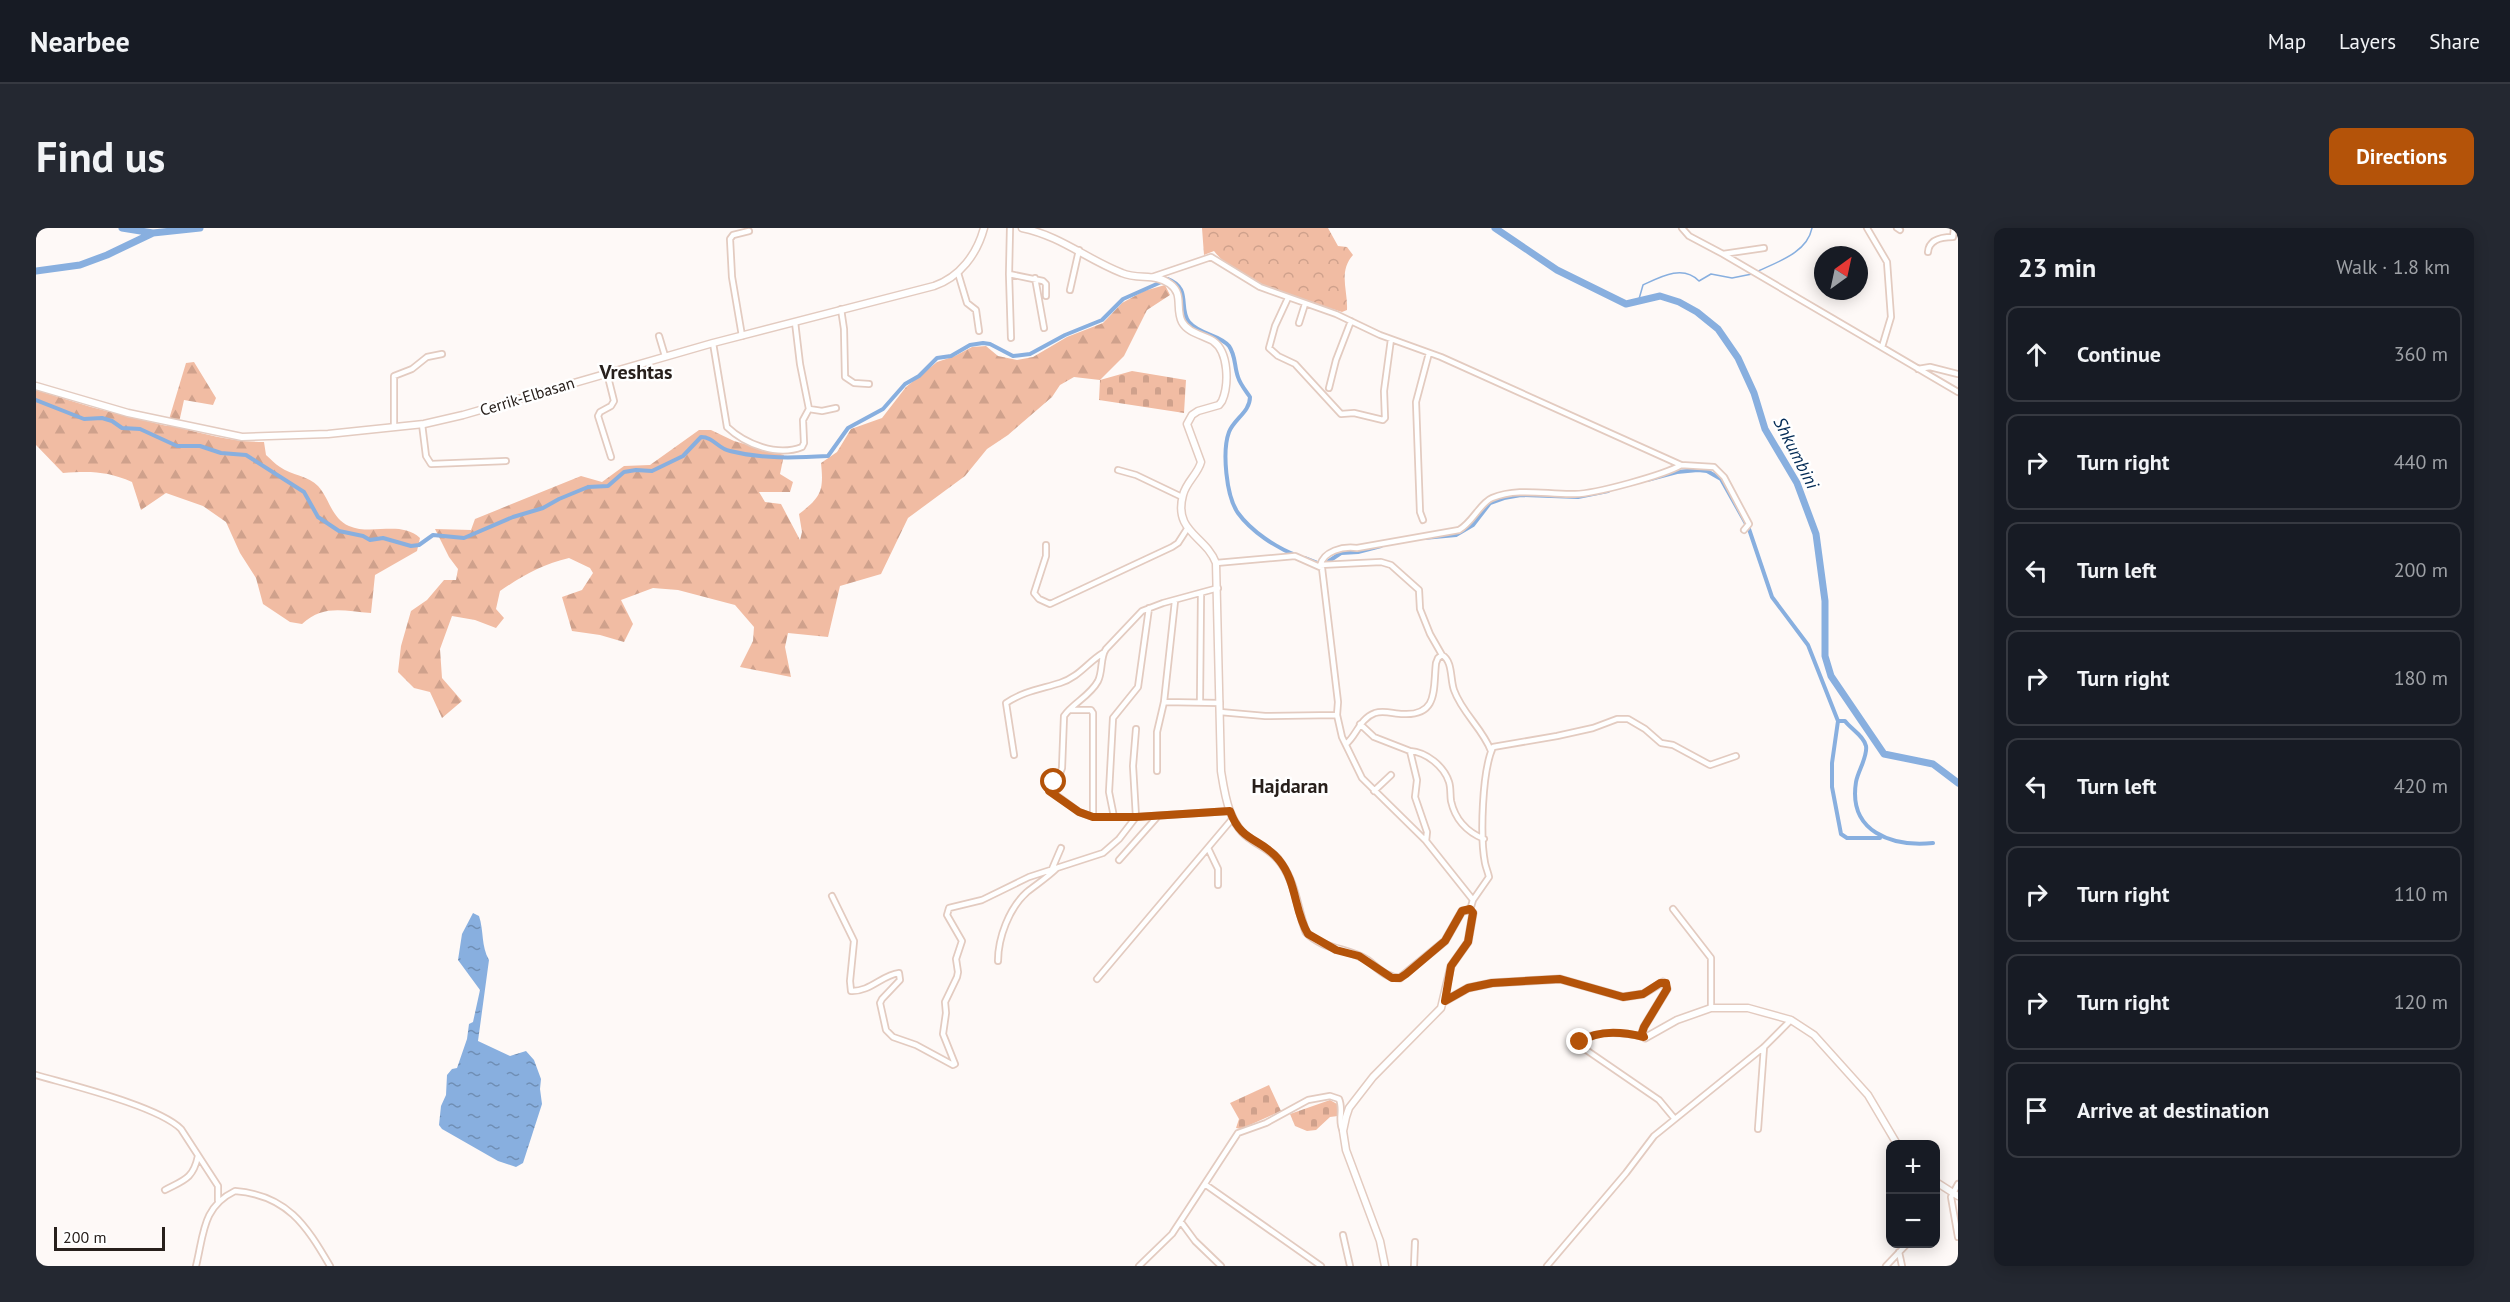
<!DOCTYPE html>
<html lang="en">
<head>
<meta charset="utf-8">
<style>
	:root { --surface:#171b24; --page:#242831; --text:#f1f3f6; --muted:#9ea1a6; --line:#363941; --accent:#b45309 }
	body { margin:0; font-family:"PT Sans",sans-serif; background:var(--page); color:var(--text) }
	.controls { position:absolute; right:18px; bottom:18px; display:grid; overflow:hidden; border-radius:12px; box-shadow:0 3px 15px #0003 }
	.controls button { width:54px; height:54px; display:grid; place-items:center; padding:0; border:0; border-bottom:2px solid var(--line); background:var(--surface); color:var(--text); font:30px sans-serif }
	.compass { position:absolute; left:1778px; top:18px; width:54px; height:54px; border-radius:50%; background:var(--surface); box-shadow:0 3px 15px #0003; rotate:33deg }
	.scale { position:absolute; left:18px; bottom:15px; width:111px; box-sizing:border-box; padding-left:6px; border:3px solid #28201c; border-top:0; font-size:16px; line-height:21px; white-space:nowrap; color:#28201c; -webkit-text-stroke:4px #fff; paint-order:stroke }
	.stop { position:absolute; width:18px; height:18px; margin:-14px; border:4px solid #b45309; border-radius:50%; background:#fff }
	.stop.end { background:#b45309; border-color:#fff; box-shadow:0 2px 6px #0008 }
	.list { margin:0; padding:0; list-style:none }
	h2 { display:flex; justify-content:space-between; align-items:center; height:78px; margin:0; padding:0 24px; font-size:26px }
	h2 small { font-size:20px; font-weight:400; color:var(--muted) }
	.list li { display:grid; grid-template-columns:39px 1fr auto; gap:18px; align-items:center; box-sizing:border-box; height:96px; margin:0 12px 12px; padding:0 12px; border:2px solid var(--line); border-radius:12px }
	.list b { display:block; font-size:22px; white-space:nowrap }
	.list em { font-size:20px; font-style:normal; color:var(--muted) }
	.icon { flex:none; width:33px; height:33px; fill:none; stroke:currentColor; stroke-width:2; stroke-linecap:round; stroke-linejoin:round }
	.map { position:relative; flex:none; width:1922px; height:1038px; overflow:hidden; border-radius:12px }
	header { display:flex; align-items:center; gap:36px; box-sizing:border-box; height:84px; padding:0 30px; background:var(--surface); border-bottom:2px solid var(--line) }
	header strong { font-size:28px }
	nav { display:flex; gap:33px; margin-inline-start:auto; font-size:21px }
	.intro { display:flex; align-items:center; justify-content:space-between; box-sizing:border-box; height:144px; padding:0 36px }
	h1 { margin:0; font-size:42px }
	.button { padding:15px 27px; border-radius:12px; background:var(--accent); color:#fff; font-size:21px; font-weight:700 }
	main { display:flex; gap:36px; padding:0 36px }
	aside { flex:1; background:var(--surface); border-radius:12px; box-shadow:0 3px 15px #0003 }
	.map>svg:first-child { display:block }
	.forest { fill:url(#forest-firs) }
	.cemetery { fill:url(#cemetery-stones) }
	.park { fill:url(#park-crowns) }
	.water { fill:url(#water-ripples) }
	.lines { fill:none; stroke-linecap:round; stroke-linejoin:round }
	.stream { stroke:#88afdf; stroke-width:1.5 }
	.canal { stroke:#88afdf; stroke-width:4 }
	.river { stroke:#88afdf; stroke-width:7 }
	.street-casing { stroke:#e3cbc0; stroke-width:8 }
	.secondary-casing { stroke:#e3cbc0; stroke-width:9 }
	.street { stroke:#fff; stroke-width:4.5 }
	.secondary { stroke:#fff; stroke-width:6 }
	.route { stroke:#b45309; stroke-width:8 }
	.labels { text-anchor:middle; stroke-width:5; stroke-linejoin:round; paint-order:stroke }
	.street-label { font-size:16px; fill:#28201c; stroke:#fff }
	.water-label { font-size:18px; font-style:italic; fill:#022a55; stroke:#fff }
	.quarter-label { font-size:20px; font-weight:bold; fill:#28201c; stroke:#fff }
</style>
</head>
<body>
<header>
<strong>Nearbee</strong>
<nav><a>Map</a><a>Layers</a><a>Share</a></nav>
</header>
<div class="intro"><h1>Find us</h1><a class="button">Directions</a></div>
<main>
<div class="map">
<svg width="1922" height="1038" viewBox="0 0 1922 1038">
	<defs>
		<pattern id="forest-firs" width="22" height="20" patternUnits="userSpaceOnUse" patternTransform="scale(1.5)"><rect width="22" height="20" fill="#f1bca3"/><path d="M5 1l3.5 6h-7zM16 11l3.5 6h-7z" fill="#cfa18c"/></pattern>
		<pattern id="cemetery-stones" width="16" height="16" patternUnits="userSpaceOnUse" patternTransform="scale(1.5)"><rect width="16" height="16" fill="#f1bca3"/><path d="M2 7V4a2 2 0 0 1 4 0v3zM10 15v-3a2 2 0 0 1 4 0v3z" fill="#cfa18c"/></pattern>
		<pattern id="park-crowns" width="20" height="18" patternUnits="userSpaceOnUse" patternTransform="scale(1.5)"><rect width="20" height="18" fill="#f1bca3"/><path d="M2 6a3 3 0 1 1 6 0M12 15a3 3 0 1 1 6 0" fill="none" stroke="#cfa18c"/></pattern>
		<pattern id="water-ripples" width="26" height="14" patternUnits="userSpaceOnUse" patternTransform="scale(1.5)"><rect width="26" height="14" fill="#88afdf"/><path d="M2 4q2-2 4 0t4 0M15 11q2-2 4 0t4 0" fill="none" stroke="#6f8eb4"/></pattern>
	</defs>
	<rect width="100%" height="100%" fill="#fef9f7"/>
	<!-- forest -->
	<path class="forest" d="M 1129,57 L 1134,67 L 1111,82 L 1088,128 L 1064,152 L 1038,149 L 1024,157 L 1016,169 L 972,207 L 951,221 L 929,248 L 872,290 L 845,346 L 804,358 L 792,409 L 752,405 L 749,419 L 755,449 L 704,439 L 717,413 L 718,399 L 699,377 L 642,362 L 617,360 L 585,372 L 597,396 L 588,414 L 564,407 L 536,403 L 526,369 L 546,362 L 557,345 L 554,340 L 533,330 C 507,336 486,348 464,363 L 460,381 L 468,390 L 460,400 L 439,392 L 416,388 L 404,421 L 406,450 L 426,473 L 406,490 L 394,464 L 378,460 L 362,444 L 365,418 L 375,383 L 391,372 L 408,352 L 420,352 L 422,341 L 413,329 L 399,301 L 435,302 L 439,291 L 545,248 L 566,254 L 588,238 L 614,237 L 663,202 L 675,202 L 698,213 L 748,227 L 744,246 L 757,254 L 754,264 L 723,264 L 729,274 L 745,276 L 764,312 L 766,304 L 763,286 C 785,269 788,263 785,235 L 801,224 L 815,201 L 846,190 L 870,159 L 901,134 L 919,128 L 936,119 L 950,118 L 962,128 L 981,132 L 997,129 L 1031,109 L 1067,95 L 1086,75 L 1108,63 Z
		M 158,134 L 180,170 L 177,177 L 148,172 L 142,199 C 171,207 198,214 228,214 L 230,227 C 235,231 239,236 244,239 C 255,247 273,248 282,258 C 294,271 295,290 313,298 C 336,308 364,292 384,310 L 381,323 L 339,347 L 335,385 C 307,383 288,376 266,396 L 254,394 L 227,376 L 220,350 L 204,325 L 190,294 L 167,278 L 130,265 L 105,282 L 96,254 C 71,243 54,243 27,245 L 0,217 L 0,162 L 55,179 L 131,198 L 150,135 Z"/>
	<!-- cemetery -->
	<path class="cemetery" d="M 1096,143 L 1150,152 L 1148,185 L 1063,172 L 1064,152 Z
		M 1233,857 L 1245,883 L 1205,901 L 1200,900 L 1203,891 L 1194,875 Z
		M 1294,872 L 1301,876 L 1302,888 L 1294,889 L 1280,902 L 1271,903 L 1259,898 L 1254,886 Z"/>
	<!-- park -->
	<path class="park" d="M 1166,0 L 1292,0 L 1302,18 L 1311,19 L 1317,27 C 1302,44 1312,62 1311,82 L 1306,84 C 1267,72 1204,57 1178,23 L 1168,27 Z"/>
	<!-- water -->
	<path class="water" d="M 437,685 L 443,688 C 448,703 445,718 453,732 L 442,813 L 474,828 L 490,823 L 498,832 L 505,851 L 504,861 L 506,876 L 487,935 L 480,939 L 462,933 L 406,901 L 403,897 L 405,878 L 410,867 L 411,847 L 416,841 L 421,840 L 431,811 L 433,796 L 437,794 L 444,762 L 422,732 L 426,706 Z"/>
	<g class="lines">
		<!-- stream -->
		<path class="stream" d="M 1720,44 C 1741,34 1771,25 1776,0
			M 1603,71 L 1607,57 C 1624,49 1647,36 1663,53 L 1675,46 L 1696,50 L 1716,46"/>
		<!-- canal -->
		<path class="canal" d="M 0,172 L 48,191 L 66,190 L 76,193 L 86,200 L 104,201 L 141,218 L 164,218 L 185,225 L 210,227 L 268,264 L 282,289 L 303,303 L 327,308 L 334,312 L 347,310 L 375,318 L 383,317 L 397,307 L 428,310 L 477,289 L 507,280 L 523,271 L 552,259 L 572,258 L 588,244 L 600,242 L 616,243 L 647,228 L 665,209 C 678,209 682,221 694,223 C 726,231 758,230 792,228 L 812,200 L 847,181 L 869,156 L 883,148 L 901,130 L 915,128 L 934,117 L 947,115 L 954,116 L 977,128 L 994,126 L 1029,107 L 1066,92 L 1087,71 L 1132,51 C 1156,60 1142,81 1153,94 C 1164,107 1183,106 1193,118 C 1200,128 1198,138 1202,149 C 1204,156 1210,163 1214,169 C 1214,184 1198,191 1193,204 C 1186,223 1190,268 1202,285 C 1215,303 1240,320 1262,328
			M 1611,252 L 1641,244 L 1662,242 L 1671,243 L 1685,251 L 1713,301 L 1736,369 L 1772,417 L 1802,493 L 1809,493 C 1815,501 1828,508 1830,518 C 1832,528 1822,543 1820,554 C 1812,604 1856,619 1897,615
			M 1388,310 L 1420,307 L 1437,297 L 1454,275 L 1468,270 L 1485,267 L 1542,269 L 1572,263
			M 1269,330 L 1287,337 L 1305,325 L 1322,324 L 1345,318
			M 1802,493 L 1796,535 L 1796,559 L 1805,606 L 1811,610 L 1844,610"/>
		<!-- river -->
		<path class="river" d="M 86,0 L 117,5
			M 1459,0 L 1521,42 L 1590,76 L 1624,68 L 1643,74 L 1661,84 L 1682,101 L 1702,130 L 1718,165 L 1729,201 L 1761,255 L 1780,306 L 1789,373 L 1789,428 L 1795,448 L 1848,526 L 1897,536 L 1922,555
			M 0,43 L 44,37 L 71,27 L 117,5 L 164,0"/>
		<defs>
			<path id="street" d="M 974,0 L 973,46 L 975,110
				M 1646,0 L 1653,8 L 1687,26 L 1728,20
				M 1831,0 L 1851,34 L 1855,89 L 1846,119
				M 1861,0 L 1864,2
				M 1922,0 L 1922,1
				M 1892,24 C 1893,11 1907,9 1917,9 L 1918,0
				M 1687,26 L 1922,164
				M 922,45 L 931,75 L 940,82 L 943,103
				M 973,46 L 1007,53 L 1010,56 L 1010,68
				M 1116,49 L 1175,29 L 1224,59 L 1300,86 L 1344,107 L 1405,129 L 1645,237 L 1678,239 L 1688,249 L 1713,296 L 1708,302
				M 999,50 L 1008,100
				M 1034,62 L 1043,22
				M 1252,70 L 1239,98 L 1233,120 L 1242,128 L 1259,136 L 1305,186 L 1318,185 L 1347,192 L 1349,190 L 1348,163 L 1355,111
				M 805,81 L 808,101 L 809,149 L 818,155 L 833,156
				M 1263,95 L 1269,76
				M 623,108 L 629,128
				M 706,108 L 696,49 L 694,11 L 697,7 L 713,3
				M 677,115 L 691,199 C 709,216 741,229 766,219 L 768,215 L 767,192 L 773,181 L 764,136 L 759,94
				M 1882,141 L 1894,139 L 1922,146
				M 571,145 L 578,173 L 575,178 L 564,184 L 562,188 L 575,229
				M 1293,160 L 1300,132 L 1315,93
				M 773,181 L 786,183 L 800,180
				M 386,196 L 390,228 L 395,236 L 470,233
				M 358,199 L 358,148 L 376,141 L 391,129 L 406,126
				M 1082,242 L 1100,247 L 1146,269
				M 1387,292 L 1384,284 L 1380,174 L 1393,125
				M 1010,317 L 1010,328 L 998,365 L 1003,371 L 1014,376 L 1136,319 L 1142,315 L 1151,301
				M 1180,335 L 1259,328 L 1286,340 L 1302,474 L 1301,487 L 1306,509 L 1326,550 L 1390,613
				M 1284,337 L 1345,334 L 1355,337 L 1383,362 L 1384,381 L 1394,406 L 1406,427
				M 1284,338 C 1287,323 1307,318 1321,320 L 1423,302 C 1437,294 1444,275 1456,270 C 1483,259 1511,267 1539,266 C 1559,266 1628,247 1645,237
				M 1182,360 L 1127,375 L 1106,383 L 1070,421 C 1064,429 1067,443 1062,453 C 1054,468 1037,475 1028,488 L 1026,540 L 1023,548 L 1012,561 L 1043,584 L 1057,589 L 1100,589 L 1194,583
				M 1139,373 L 1128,474 L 1184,475
				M 1164,473 L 1165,366
				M 1034,482 L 1055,482 L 1057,485 L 1057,589
				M 1184,484 L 1229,488 L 1301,487
				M 1324,496 L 1338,509 L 1374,523 L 1381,552 L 1379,569 L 1391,604 L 1390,613 L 1437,672
				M 1310,516 C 1321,507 1323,491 1339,485 C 1348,482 1358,486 1367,486 C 1403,488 1397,460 1400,435 L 1402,430 L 1406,427 C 1417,433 1414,451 1418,462 C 1426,485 1447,501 1455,523
				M 1374,523 C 1390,524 1408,538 1413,554 C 1415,560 1414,567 1415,573 C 1419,591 1431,604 1448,611
				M 978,527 L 970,475 C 988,463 1005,461 1024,455 C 1043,449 1052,434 1067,425
				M 1121,543 L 1121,504 L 1128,474
				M 1338,563 L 1355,547
				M 1078,589 L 1073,564 L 1077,490 L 1102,459 L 1113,380
				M 1172,620 L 1182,641 L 1182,657
				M 1083,632 L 1122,588
				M 1016,641 L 1025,620
				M 796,668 L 818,713 L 814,753 L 815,763 C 834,764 846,747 863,745 L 864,752 L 846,771 L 844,775 L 850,802 L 857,809 L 880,817 L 917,837 L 919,836 L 907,806 L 910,785 L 909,774 L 921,749 L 922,744 L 920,731 L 926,713 L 911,687 L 913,680 L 946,672 L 993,649 L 1067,625 L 1083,611 L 1100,589 L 1097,538 L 1100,501
				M 1637,681 L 1675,730 L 1675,780
				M 1434,682 L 1437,672 L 1453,649 C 1452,644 1450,640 1449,635 C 1444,609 1446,543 1457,519 L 1521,508 L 1557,500 L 1581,491 L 1592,491 L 1609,501 L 1625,515 L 1637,517 L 1674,537 L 1700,528
				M 962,733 C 962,710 973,680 991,664 C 1001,656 1012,649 1021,640
				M 1061,751 L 1197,590
				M 1608,809 C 1592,805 1551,800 1543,817 L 1623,872 L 1638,890
				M 0,847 C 34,857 122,878 145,901 L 182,958 L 182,973
				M 1722,901 L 1728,819
				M 1922,956 L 1915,969 L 1922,1009
				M 1170,957 L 1285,1038
				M 129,962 C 148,952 157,951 162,928
				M 1145,994 L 1159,1013 L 1185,1038
				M 1307,1007 L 1314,1038
				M 1863,1024 L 1866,1038
				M 160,1038 C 168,1006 166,979 199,963 C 251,967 270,997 294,1038
				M 1103,1038 L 1136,1006 L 1202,905 L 1230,895 L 1272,872 L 1294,868 L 1303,871 C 1308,882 1301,893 1307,903
				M 1378,1038 L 1379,1014
				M 1511,1038 L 1590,945 L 1618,908 L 1728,819 L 1755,792
				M 1850,1038 L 1871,1016"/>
			<path id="secondary" d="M 986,0 C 1025,8 1050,31 1086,45 C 1102,52 1120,45 1134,56 C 1148,66 1139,81 1146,94 C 1152,105 1167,107 1177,113 C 1193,124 1193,157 1186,173 L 1183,177 L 1162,183 L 1156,187 L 1151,196 L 1165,234 C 1162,246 1150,254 1147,267 C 1137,304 1170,308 1180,335 L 1185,543 C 1189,568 1193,598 1216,612 C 1226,619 1238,624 1245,635 C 1260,656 1261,680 1270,704 C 1287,722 1312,720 1331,732 C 1342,740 1350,750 1364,750 L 1409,713 L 1426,683 L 1434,682 L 1437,685 L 1432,714 L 1415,738 L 1405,780 L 1337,849 L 1313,880 L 1310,889 L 1307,903 L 1310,922 L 1344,1013 L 1349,1038
				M 0,158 L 92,185 L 206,209 L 292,206 L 388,196 L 427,187 L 677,115 L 898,58 C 924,49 941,26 948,0
				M 1409,773 L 1432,760 L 1456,755 L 1524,751 L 1587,769 L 1607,766 L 1627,754 L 1631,761 L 1608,799 L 1606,805 L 1609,810 L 1641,792 L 1675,780 L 1712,780 L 1755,792 L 1778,807 L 1832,867 L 1861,916
				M 1900,954 L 1922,968"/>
		</defs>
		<!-- street casing -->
		<use href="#street" class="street-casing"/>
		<!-- secondary casing -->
		<use href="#secondary" class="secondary-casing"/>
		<!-- street -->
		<use href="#street" class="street"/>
		<!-- secondary -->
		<use href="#secondary" class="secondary"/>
	</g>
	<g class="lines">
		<!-- route -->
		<path class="route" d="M 1018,554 L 1012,559 L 1013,563 L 1043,584 L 1057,589 L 1100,589 L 1194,583 C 1205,615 1226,610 1243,632 C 1261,654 1258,683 1272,706 L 1300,722 L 1323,728 L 1356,750 L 1364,750 L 1370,746 L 1409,713 L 1426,683 L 1434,681 L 1437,685 L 1432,714 L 1415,738 L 1409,773 L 1432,760 L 1456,755 L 1524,751 L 1587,769 L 1607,766 L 1624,755 L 1630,755 L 1631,761 L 1608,799 L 1606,805 L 1608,809 C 1588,804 1562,801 1544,814"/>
	</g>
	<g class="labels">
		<!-- street labels -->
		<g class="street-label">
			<text transform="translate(491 168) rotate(-17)" y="6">Cerrik-Elbasan</text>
		</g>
		<!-- water labels -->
		<g class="water-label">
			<text transform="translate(1760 225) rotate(63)" y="6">Shkumbini</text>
		</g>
		<!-- quarter labels -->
		<g class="quarter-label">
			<text x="600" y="151">Vreshtas</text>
			<text x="1254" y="565">Hajdaran</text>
		</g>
	</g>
</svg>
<div class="controls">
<button>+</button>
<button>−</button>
</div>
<svg class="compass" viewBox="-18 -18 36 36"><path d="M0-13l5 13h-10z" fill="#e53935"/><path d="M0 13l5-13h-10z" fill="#9ea1a6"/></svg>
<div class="scale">200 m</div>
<div class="stop" style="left:1018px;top:554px"></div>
<div class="stop end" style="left:1544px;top:814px"></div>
</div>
<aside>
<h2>23 min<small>Walk · 1.8 km</small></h2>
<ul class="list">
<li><svg class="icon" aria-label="ahead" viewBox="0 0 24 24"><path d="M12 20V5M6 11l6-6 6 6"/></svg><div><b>Continue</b></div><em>360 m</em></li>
<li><svg class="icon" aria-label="right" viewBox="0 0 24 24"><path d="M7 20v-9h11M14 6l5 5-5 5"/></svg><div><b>Turn right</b></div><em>440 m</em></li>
<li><svg class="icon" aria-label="left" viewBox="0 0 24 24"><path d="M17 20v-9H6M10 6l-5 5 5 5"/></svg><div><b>Turn left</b></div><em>200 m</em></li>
<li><svg class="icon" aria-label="right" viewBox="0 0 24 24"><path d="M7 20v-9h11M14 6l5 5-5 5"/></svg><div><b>Turn right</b></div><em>180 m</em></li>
<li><svg class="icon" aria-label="left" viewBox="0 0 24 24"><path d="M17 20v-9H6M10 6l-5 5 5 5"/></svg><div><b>Turn left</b></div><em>420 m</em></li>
<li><svg class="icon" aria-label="right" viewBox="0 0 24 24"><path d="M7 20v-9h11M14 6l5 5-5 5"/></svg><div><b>Turn right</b></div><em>110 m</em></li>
<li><svg class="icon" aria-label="right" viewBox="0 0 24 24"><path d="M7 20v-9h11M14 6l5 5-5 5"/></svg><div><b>Turn right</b></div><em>120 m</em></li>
<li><svg class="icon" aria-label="arrive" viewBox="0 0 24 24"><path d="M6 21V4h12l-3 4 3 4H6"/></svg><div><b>Arrive at destination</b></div></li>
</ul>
</aside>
</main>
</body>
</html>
